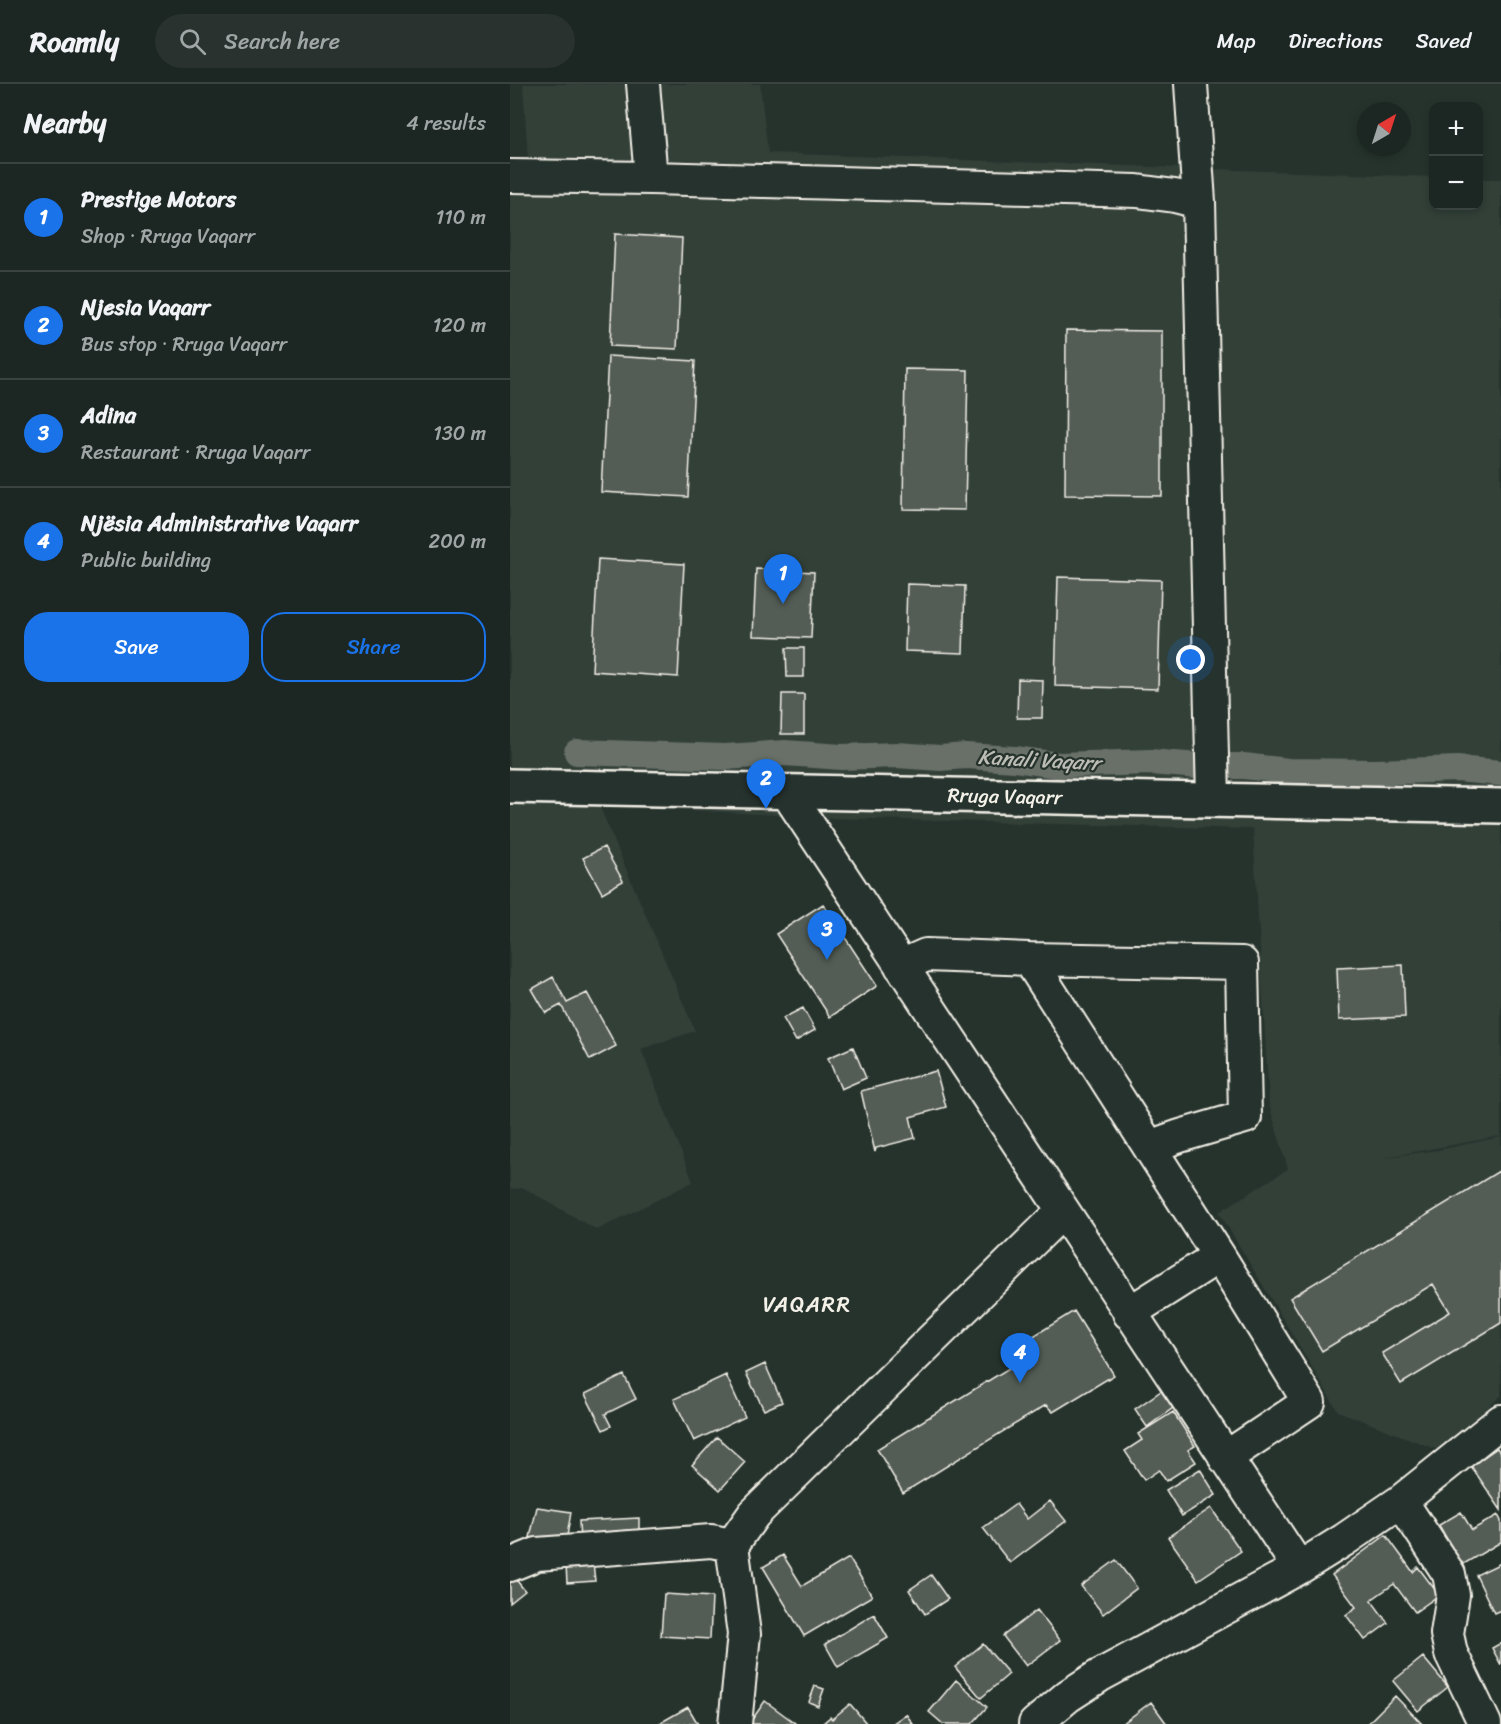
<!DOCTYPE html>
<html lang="en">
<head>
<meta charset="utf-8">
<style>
	:root { --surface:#1c2622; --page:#29322f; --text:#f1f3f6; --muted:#a0a5a5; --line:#3a4340; --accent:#1a73e8 }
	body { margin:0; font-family:Sriracha,sans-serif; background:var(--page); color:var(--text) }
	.controls { position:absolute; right:18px; top:18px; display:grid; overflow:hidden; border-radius:12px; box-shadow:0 3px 9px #0003 }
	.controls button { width:54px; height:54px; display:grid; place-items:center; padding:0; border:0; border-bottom:2px solid var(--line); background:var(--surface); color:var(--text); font:30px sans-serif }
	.compass { position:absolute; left:847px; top:18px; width:54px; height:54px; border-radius:50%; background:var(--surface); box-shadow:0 3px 9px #0003; rotate:39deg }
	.you { position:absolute; left:681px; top:576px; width:21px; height:21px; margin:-15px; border:4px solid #fff; border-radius:50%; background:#1a73e8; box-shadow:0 0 0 9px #1a73e833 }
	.badge { display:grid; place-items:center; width:39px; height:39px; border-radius:50%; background:var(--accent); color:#fff; font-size:20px; font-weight:700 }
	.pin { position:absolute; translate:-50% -50px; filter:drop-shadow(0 2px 3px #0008) }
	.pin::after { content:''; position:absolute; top:32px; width:21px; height:18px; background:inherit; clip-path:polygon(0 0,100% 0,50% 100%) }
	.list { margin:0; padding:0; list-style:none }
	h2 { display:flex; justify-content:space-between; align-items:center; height:78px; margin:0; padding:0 24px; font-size:26px }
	h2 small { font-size:20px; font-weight:400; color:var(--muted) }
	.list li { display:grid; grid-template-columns:39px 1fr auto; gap:18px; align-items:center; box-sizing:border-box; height:108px; padding:0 24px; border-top:2px solid var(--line) }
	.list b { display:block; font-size:22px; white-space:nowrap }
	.list p { margin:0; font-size:20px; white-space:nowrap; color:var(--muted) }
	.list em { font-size:20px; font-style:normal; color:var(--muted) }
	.actions { display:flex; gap:12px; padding:18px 24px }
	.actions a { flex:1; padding:14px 0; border:2px solid var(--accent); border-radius:24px; text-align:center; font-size:21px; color:var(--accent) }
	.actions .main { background:var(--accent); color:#fff }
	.icon { flex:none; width:33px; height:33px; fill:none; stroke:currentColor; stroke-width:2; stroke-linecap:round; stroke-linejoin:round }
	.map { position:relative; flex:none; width:991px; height:1640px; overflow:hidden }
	header { display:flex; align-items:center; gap:36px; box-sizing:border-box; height:84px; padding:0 30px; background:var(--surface); border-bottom:2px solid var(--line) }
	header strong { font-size:28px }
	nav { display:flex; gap:33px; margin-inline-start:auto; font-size:21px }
	.search { width:420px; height:54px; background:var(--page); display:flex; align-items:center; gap:15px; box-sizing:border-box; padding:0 21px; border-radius:33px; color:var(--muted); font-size:22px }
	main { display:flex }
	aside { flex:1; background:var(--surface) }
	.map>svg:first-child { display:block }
	.built { fill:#333f39 }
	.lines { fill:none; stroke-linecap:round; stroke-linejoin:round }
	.canal { stroke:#676f68; stroke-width:26 }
	.building { fill:#525c55; stroke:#f4f1e8; stroke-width:1.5 }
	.minor-casing { stroke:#f4f1e8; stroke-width:36 }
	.major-casing { stroke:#f4f1e8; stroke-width:38 }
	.minor { stroke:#26332d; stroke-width:32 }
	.major { stroke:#26332d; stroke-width:33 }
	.labels { text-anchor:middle; stroke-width:4.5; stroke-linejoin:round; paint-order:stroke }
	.street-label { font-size:20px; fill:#f4f1e8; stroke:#26332d }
	.water-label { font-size:21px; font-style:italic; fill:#bcbdb5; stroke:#26332d }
	.quarter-label { font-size:22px; letter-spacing:1.5px; fill:#f4f1e8; stroke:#26332d }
</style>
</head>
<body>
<header>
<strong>Roamly</strong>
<div class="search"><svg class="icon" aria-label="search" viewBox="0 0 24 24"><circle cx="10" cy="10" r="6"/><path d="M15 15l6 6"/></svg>Search here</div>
<nav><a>Map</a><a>Directions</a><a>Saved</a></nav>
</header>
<main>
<aside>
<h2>Nearby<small>4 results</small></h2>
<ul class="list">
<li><span class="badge">1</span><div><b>Prestige Motors</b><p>Shop · Rruga Vaqarr</p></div><em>110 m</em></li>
<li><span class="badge">2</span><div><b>Njesia Vaqarr</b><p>Bus stop · Rruga Vaqarr</p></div><em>120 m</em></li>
<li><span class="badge">3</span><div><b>Adina</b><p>Restaurant · Rruga Vaqarr</p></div><em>130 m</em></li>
<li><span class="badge">4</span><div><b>Njësia Administrative Vaqarr</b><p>Public building</p></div><em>200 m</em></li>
</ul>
<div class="actions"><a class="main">Save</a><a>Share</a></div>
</aside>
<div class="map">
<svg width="991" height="1640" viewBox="0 0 991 1640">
	<rect width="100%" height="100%" fill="#26332d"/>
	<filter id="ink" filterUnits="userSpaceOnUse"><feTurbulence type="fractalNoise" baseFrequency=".0167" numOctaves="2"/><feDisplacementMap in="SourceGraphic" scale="12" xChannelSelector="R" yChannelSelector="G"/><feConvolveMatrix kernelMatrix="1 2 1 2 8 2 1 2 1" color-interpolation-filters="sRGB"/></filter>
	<g filter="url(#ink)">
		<!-- built -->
		<path class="built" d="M 13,0 L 250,0 L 258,69 L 923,93 L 924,122 L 968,122 L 969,95 L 991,95 L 991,1052 L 871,1074 L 928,1066 L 991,1053 L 991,1312 L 928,1366 L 828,1327 L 709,1128 L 778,1085 L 759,1020 L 743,745 L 321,734 L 89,721 L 185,947 L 131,965 L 183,1098 L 87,1146 L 14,1104 L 0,1105 L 0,75 L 18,75 Z"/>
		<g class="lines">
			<!-- canal -->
			<path class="canal" d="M 67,668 L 215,673 L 275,669 L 332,673 L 387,671 L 430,674 L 456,672 L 505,675 L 548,681 L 640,678 L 689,682 L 734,682 L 778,687 L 866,688 L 947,685 L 991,689"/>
		</g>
		<!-- building -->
		<path class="building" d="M 105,150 L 172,154 L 167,265 L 100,262 Z
			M 556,246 L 652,247 L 652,412 L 555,411 Z
			M 98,272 L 185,277 L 178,413 L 91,408 Z
			M 395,285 L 458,286 L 455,426 L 393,425 Z
			M 88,475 L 174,480 L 168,593 L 82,587 Z
			M 246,485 L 304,488 L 301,554 L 243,552 Z
			M 548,493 L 651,496 L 648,605 L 545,602 Z
			M 397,500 L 455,502 L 453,569 L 395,567 Z
			M 276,564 L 294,564 L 294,593 L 277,593 Z
			M 508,595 L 533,596 L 532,634 L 507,634 Z
			M 272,610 L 294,610 L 294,650 L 271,650 Z
			M 94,763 L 113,797 L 92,809 L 73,774 Z
			M 313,820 L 367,902 L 320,933 L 266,850 Z
			M 893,881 L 895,933 L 829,936 L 827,884 Z
			M 43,893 L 57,919 L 77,909 L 106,962 L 80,976 L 51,921 L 36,929 L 22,905 Z
			M 293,924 L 305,946 L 286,957 L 273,934 Z
			M 343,963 L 356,994 L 331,1005 L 318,974 Z
			M 426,987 L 436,1023 L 400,1033 L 405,1054 L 366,1064 L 365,1068 L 351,1007 Z
			M 989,1087 L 991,1090 L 991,1239 L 891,1300 L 872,1269 L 940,1228 L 923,1200 L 812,1267 L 780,1214 Z
			M 564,1227 L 604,1291 L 543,1328 L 536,1321 L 393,1409 L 367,1365 L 509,1278 L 501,1266 Z
			M 255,1280 L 272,1318 L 254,1326 L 236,1289 Z
			M 114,1291 L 126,1315 L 95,1330 L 101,1342 L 93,1346 L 75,1310 Z
			M 216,1291 L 235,1333 L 184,1357 L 164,1315 Z
			M 651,1307 L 663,1324 L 637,1343 L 625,1325 Z
			M 663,1328 L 685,1362 L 678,1366 L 686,1378 L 656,1397 L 649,1386 L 634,1396 L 615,1367 L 632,1356 L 628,1350 Z
			M 207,1353 L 235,1378 L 210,1406 L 182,1381 Z
			M 987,1364 L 991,1370 L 991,1426 L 961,1382 Z
			M 690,1385 L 706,1411 L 672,1432 L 656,1406 Z
			M 540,1417 L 556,1437 L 500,1479 L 473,1444 L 506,1420 L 517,1435 Z
			M 27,1423 L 61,1428 L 55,1464 L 19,1458 Z
			M 701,1424 L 731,1467 L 688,1496 L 658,1453 Z
			M 951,1428 L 962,1446 L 988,1431 L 991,1437 L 991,1458 L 952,1481 L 929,1441 Z
			M 129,1434 L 129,1457 L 70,1459 L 69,1437 Z
			M 876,1451 L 903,1488 L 908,1483 L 929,1511 L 905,1528 L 884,1500 L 861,1516 L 878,1539 L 855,1556 L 836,1531 L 846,1523 L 822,1491 Z
			M 273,1471 L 292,1502 L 339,1474 L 362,1512 L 294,1552 L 253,1483 Z
			M 606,1476 L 627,1504 L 593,1530 L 571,1502 Z
			M 83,1479 L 85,1497 L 57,1499 L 56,1481 Z
			M 991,1479 L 991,1526 L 984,1529 L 966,1491 Z
			M 0,1488 L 15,1507 L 0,1519 Z
			M 421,1491 L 438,1515 L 415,1530 L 399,1506 Z
			M 154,1510 L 202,1513 L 200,1555 L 151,1552 Z
			M 527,1526 L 550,1556 L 516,1582 L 493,1552 Z
			M 364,1530 L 378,1554 L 328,1583 L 315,1560 Z
			M 991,1559 L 991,1581 L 982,1564 Z
			M 473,1560 L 499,1590 L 471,1614 L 445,1583 Z
			M 913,1573 L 938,1603 L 908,1627 L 883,1597 Z
			M 446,1596 L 477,1623 L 462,1640 L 433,1640 L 419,1628 Z
			M 305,1602 L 314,1605 L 308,1622 L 299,1618 Z
			M 885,1612 L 912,1640 L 857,1640 Z
			M 255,1617 L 285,1639 L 284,1640 L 239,1640 Z
			M 641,1618 L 657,1640 L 612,1640 Z
			M 340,1620 L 357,1640 L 312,1640 L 320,1633 L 322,1635 Z
			M 178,1623 L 188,1640 L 151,1640 L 150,1639 Z
			M 396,1630 L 403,1640 L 382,1640 Z"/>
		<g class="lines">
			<defs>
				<path id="minor" d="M 133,0 L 141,94
					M 681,0 L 689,118 L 703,715
					M 0,92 L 141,94 L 627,107 L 665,112 L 689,118
					M 276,707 L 789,1484
					M 519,875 L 732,879 L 735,1033 L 670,1052 L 653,1058 L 641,1066
					M 391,882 L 416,871 L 519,875 L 709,1172 L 799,1318 L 715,1374
					M 619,1229 L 709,1172
					M 891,1417 L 939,1490 L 943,1511 L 937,1550 L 941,1569 L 975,1640
					M 0,1481 L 27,1470 L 201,1457 L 222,1461
					M 225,1640 L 234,1550 L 222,1461 L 244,1430 L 552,1128
					M 525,1640 L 558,1612 L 589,1592 L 789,1484 L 834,1456 L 891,1417 L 991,1337"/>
				<g id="major">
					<path id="s1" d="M 0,702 L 991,722"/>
				</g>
			</defs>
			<!-- minor casing -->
			<use href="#minor" class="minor-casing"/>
			<!-- major casing -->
			<use href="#major" class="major-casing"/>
			<!-- minor -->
			<use href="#minor" class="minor"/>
			<!-- major -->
			<use href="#major" class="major"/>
		</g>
	</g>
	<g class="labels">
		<!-- street labels -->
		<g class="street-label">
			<text dy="7" stroke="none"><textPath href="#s1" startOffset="495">Rruga Vaqarr</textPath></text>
		</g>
		<!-- water labels -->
		<g class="water-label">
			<text transform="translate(529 676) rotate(3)" y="7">Kanali Vaqarr</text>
		</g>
		<!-- quarter labels -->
		<g class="quarter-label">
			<text x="297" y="1228">VAQARR</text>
		</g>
	</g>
</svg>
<div class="controls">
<button>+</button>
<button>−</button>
</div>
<svg class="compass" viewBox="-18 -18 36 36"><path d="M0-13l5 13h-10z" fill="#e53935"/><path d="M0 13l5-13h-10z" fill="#a0a5a5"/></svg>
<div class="you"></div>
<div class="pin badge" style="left:273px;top:520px">1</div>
<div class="pin badge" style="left:256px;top:725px">2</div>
<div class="pin badge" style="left:317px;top:876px">3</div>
<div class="pin badge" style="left:510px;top:1299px">4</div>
</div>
</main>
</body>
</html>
